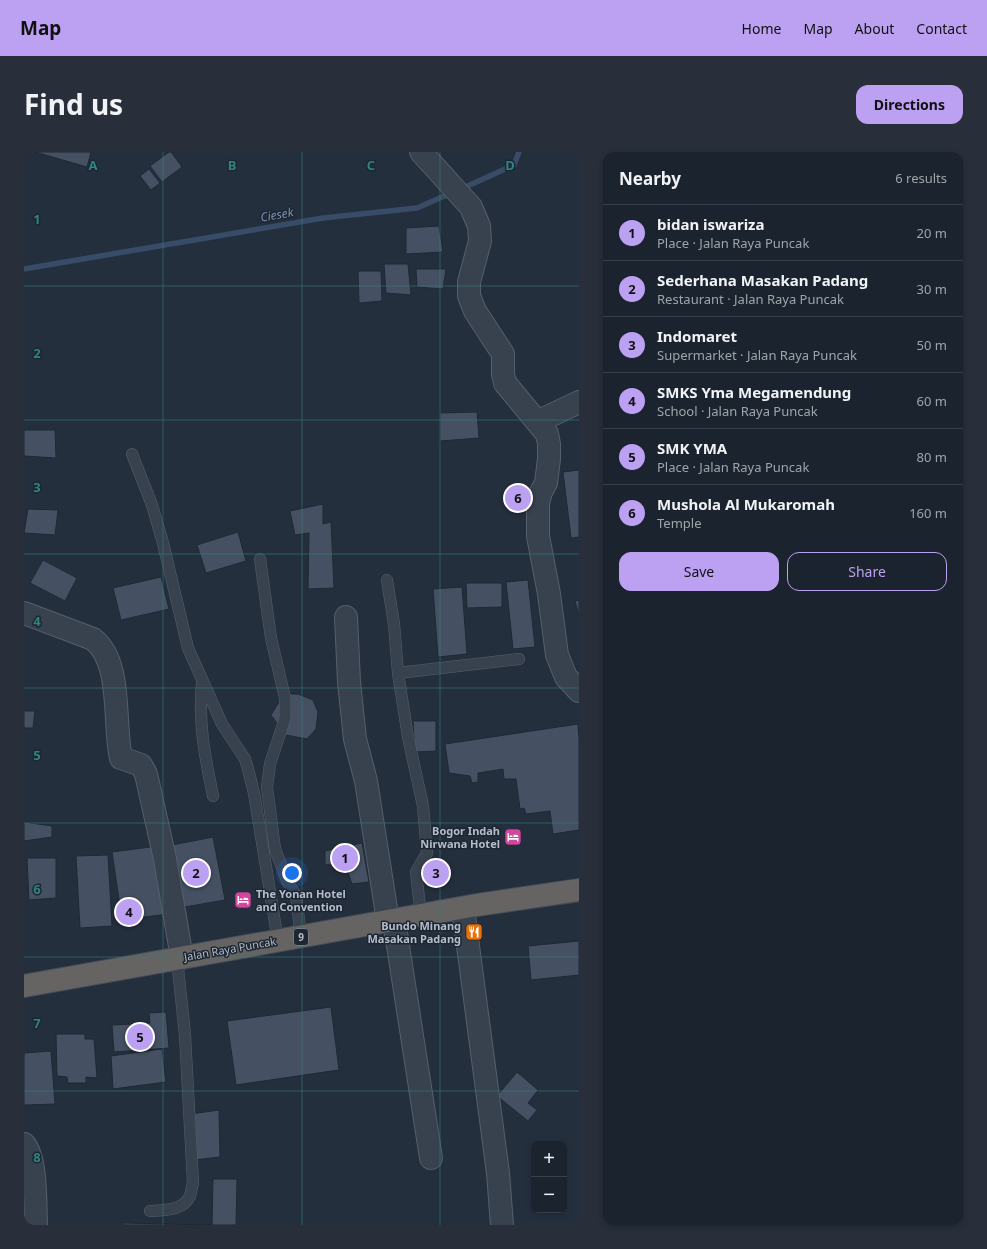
<!DOCTYPE html>
<html lang="en">
<head>
<meta charset="utf-8">
<style>
	:root { --surface:#1b232e; --page:#282f3a; --text:#f1f3f6; --muted:#a0a4aa; --line:#39404a; --accent:#bca0f2 }
	body { margin:0; font-family:"Noto Sans",sans-serif; background:var(--page); color:var(--text) }
	.controls { position:absolute; right:12px; bottom:12px; display:grid; overflow:hidden; border-radius:8px; box-shadow:0 2px 6px #0003 }
	.controls button { width:36px; height:36px; display:grid; place-items:center; padding:0; border:0; border-bottom:1px solid var(--line); background:var(--surface); color:var(--text); font:20px sans-serif }
	.you { position:absolute; left:268px; top:721px; width:14px; height:14px; margin:-10px; border:3px solid #fff; border-radius:50%; background:#1a73e8; box-shadow:0 0 0 6px #1a73e833 }
	.badge { display:grid; place-items:center; width:26px; height:26px; border-radius:50%; background:var(--accent); color:#111; font-size:13px; font-weight:700 }
	.pin { position:absolute; translate:-50% -50%; border:2px solid #fff; box-shadow:0 1px 4px #0006 }
	.list { margin:0; padding:0; list-style:none }
	h2 { display:flex; justify-content:space-between; align-items:center; height:52px; margin:0; padding:0 16px; font-size:17px }
	h2 small { font-size:13px; font-weight:400; color:var(--muted) }
	.list li { display:grid; grid-template-columns:26px 1fr auto; gap:12px; align-items:center; box-sizing:border-box; height:56px; padding:0 16px; border-top:1px solid var(--line) }
	.list b { display:block; font-size:15px; white-space:nowrap }
	.list p { margin:0; font-size:13px; white-space:nowrap; color:var(--muted) }
	.list em { font-size:13px; font-style:normal; color:var(--muted) }
	.actions { display:flex; gap:8px; padding:12px 16px }
	.actions a { flex:1; padding:9px 0; border:1px solid var(--accent); border-radius:12px; text-align:center; font-size:14px; color:var(--accent) }
	.actions .main { background:var(--accent); color:#111 }
	.map { position:relative; flex:none; width:555px; height:1073px; overflow:hidden; border-radius:12px }
	header { display:flex; align-items:center; gap:24px; box-sizing:border-box; height:56px; padding:0 20px; background:var(--accent); color:#111 }
	header strong { font-size:19px }
	nav { display:flex; gap:22px; margin-inline-start:auto; font-size:14px }
	.intro { display:flex; align-items:center; justify-content:space-between; box-sizing:border-box; height:96px; padding:0 24px }
	h1 { margin:0; font-size:28px }
	.button { padding:10px 18px; border-radius:12px; background:var(--accent); color:#111; font-size:14px; font-weight:700 }
	main { display:flex; gap:24px; padding:0 24px }
	aside { flex:1; background:var(--surface); border-radius:12px; box-shadow:0 2px 6px #0003 }
	.map>svg:first-child { display:block }
	.lines { fill:none; stroke-linecap:round; stroke-linejoin:round }
	.stream { stroke:#394c67; stroke-width:5.5 }
	.building { fill:#455162; stroke:#1f2835 }
	.service-casing { stroke:#565f6c; stroke-width:12 }
	.minor-casing { stroke:#565f6c; stroke-width:24 }
	.trunk-casing { stroke:#434c59; stroke-width:24 }
	.service { stroke:#38414e; stroke-width:11 }
	.minor { stroke:#38414e; stroke-width:22 }
	.trunk { stroke:#656462; stroke-width:22 }
	.grid { fill:none; stroke:#308480; stroke-width:1; stroke-opacity:0.55 }
	.labels { text-anchor:middle; stroke-width:3; stroke-linejoin:round; paint-order:stroke }
	.shield { fill:#1d2633; stroke:#878f9c; stroke-width:1 }
	.shield-label { font-size:10px; font-weight:bold; fill:#b4bcc9 }
	.poi-label { font-size:11px; font-weight:bold; fill:#b4bcc9; stroke:#1d2633; text-anchor:end }
	.street-label { font-size:11px; fill:#b4bcc9; stroke:#1d2633 }
	.water-label { font-size:12px; font-style:italic; fill:#7c92b1; stroke:#1d2633 }
	.grid-label { font-size:13px; text-anchor:middle; font-weight:bold; fill:#308480; stroke:#1d2633; stroke-width:3; stroke-linejoin:round; paint-order:stroke }
</style>
</head>
<body>
<header>
<strong>Map</strong>
<nav><a>Home</a><a>Map</a><a>About</a><a>Contact</a></nav>
</header>
<div class="intro"><h1>Find us</h1><a class="button">Directions</a></div>
<main>
<div class="map">
<svg width="555" height="1073" viewBox="0 0 555 1073">
	<rect width="100%" height="100%" fill="#242f3e"/>
	<g class="lines">
		<!-- stream -->
		<path class="stream" d="M 437,37 L 490,13 L 495,0
			M 0,117 L 299,66 L 393,56 L 427,41"/>
	</g>
	<!-- building -->
	<path class="building" d="M 11,0 L 67,0 L 63,15 Z
		M 145,0 L 147,0 L 158,15 L 138,30 L 126,14 Z
		M 125,17 L 136,31 L 127,38 L 116,24 Z
		M 415,74 L 419,100 L 382,102 L 382,76 Z
		M 360,112 L 384,112 L 387,143 L 362,141 Z
		M 392,117 L 422,117 L 419,137 L 393,135 Z
		M 334,119 L 357,119 L 358,149 L 335,151 Z
		M 453,260 L 455,286 L 416,289 L 416,261 Z
		M 0,278 L 31,278 L 32,306 L 0,304 Z
		M 555,318 L 555,385 L 547,386 L 539,320 Z
		M 491,342 L 497,342 L 497,351 L 491,351 Z
		M 299,352 L 299,372 L 307,370 L 310,436 L 284,437 L 285,381 L 271,383 L 266,359 Z
		M 4,357 L 34,358 L 31,383 L 0,381 Z
		M 214,380 L 222,409 L 182,421 L 173,393 Z
		M 19,408 L 53,426 L 41,449 L 6,431 Z
		M 137,425 L 145,457 L 97,468 L 89,436 Z
		M 504,428 L 511,495 L 489,497 L 482,430 Z
		M 442,431 L 478,431 L 478,455 L 443,456 Z
		M 438,435 L 443,502 L 414,505 L 409,437 Z
		M 555,448 L 555,464 L 551,449 Z
		M 260,542 L 274,542 L 289,548 L 294,560 L 292,577 L 283,587 L 262,583 L 247,563 Z
		M 0,559 L 11,559 L 9,576 L 0,576 Z
		M 389,569 L 412,569 L 412,599 L 391,600 Z
		M 554,572 L 555,587 L 555,678 L 529,682 L 526,659 L 502,662 L 500,656 L 496,657 L 492,627 L 480,627 L 479,617 L 454,621 L 454,630 L 448,631 L 446,624 L 425,621 L 421,592 Z
		M 0,670 L 28,674 L 28,685 L 0,689 Z
		M 189,685 L 201,748 L 155,756 L 143,694 Z
		M 338,691 L 345,730 L 328,732 L 321,712 L 301,713 L 301,699 Z
		M 134,694 L 144,762 L 98,768 L 88,700 Z
		M 84,703 L 88,774 L 56,776 L 52,704 Z
		M 3,706 L 32,706 L 32,746 L 5,748 Z
		M 555,789 L 555,823 L 507,828 L 504,794 Z
		M 307,855 L 315,918 L 212,933 L 203,869 Z
		M 142,860 L 145,896 L 90,900 L 88,873 L 126,871 L 125,861 Z
		M 32,882 L 61,882 L 61,887 L 70,887 L 73,926 L 62,925 L 62,931 L 44,931 L 43,925 L 33,924 Z
		M 138,897 L 142,930 L 89,937 L 87,904 Z
		M 27,899 L 31,952 L 0,953 L 0,901 Z
		M 493,920 L 514,938 L 504,951 L 513,958 L 504,969 L 473,944 Z
		M 195,958 L 196,1005 L 169,1008 L 167,962 Z
		M 189,1027 L 213,1027 L 212,1073 L 188,1073 Z
		M 99,1071 L 186,1073 L 99,1073 Z"/>
	<g class="lines">
		<defs>
			<path id="service" d="M 108,302 L 128,353 L 139,391 L 164,496 L 198,572 L 221,607 L 224,617 L 230,641 L 254,789
				M 236,407 L 247,486 L 261,546 L 261,566 L 246,612 L 243,635 L 251,697 L 264,731 L 272,743 L 277,785
				M 363,428 L 370,472 L 374,521 L 384,585 L 399,654 L 403,701 L 392,720 L 397,764
				M 374,521 L 495,507
				M 178,532 C 174,571 181,605 189,644
				M 126,1059 C 140,1058 159,1059 166,1044 C 167,1040 168,1035 169,1031 L 161,883 L 153,807"/>
			<path id="minor" d="M 397,0 L 447,55 L 455,74 L 456,89 L 445,130 L 445,144 L 451,159 L 479,202 L 479,222 L 481,231 L 523,282 L 525,292 L 525,307 L 522,331 L 517,340 L 514,351 L 514,384 L 525,442 L 533,503 L 542,525 L 555,539
				M 513,270 L 555,250
				M 0,461 L 69,487 C 99,510 89,571 97,606 L 117,613 L 122,622 L 141,707 L 158,806
				M 322,465 L 325,530 L 331,587 L 342,629 L 364,769
				M 439,756 L 474,1021 L 478,1073
				M 370,768 L 407,1006
				M 0,992 C 13,1006 11,1054 12,1073"/>
			<path id="trunk" d="M 0,834 L 453,753 L 555,738"/>
		</defs>
		<!-- service casing -->
		<use href="#service" class="service-casing"/>
		<!-- minor casing -->
		<use href="#minor" class="minor-casing"/>
		<!-- trunk casing -->
		<use href="#trunk" class="trunk-casing"/>
		<!-- service -->
		<use href="#service" class="service"/>
		<!-- minor -->
		<use href="#minor" class="minor"/>
		<!-- trunk -->
		<use href="#trunk" class="trunk"/>
	</g>
	<!-- grid -->
	<path class="grid" d="M 139,0 L 139,1073M 278,0 L 278,1073M 416,0 L 416,1073M 0,134 L 555,134M 0,268 L 555,268M 0,402 L 555,402M 0,536 L 555,536M 0,671 L 555,671M 0,805 L 555,805M 0,939 L 555,939"/>
	<!-- icons -->
	<defs>
		<symbol id="hotel-square" viewBox="-11 -11 22 22"><rect x="-9" y="-9" width="18" height="18" rx="4" fill="#d1479c" stroke="#1d2633"/><path d="M-6-4.5h1.5V1H6V5H4.5V3h-9V5H-6ZM-4 0a1.8 1.8 0 1 1 3.6 0ZM.5 0V-2.5h3Q6-2.5 6 0Z" fill="#fff"/></symbol>
		<symbol id="restaurant-square" viewBox="-11 -11 22 22"><rect x="-9" y="-9" width="18" height="18" rx="4" fill="#e8710a" stroke="#1d2633"/><path d="M-5-6h1v4h1v-4h1v4h1v-4h1v5L-1.5 .5V6h-2V.5L-5-1ZM5-6V6H3V1.5H1.5Q1.5-4 5-6Z" fill="#fff"/></symbol>
	</defs>
	<g fill-rule="evenodd">
		<use href="#hotel-square" x="479" y="675" width="20" height="20"/>
		<use href="#hotel-square" x="209" y="738" width="20" height="20"/>
		<use href="#restaurant-square" x="440" y="770" width="20" height="20"/>
	</g>
	<g class="labels">
		<!-- shield labels -->
		<rect class="shield" x="270" y="777" width="14" height="16" rx="3"/>
		<g class="shield-label">
			<text x="277" y="789">9</text>
		</g>
		<!-- poi labels -->
		<g class="poi-label">
			<text x="476" y="683">Bogor Indah<tspan x="476" dy="13">Nirwana Hotel</tspan></text>
			<text x="232" y="746" text-anchor="start">The Yonan Hotel<tspan x="232" dy="13">and Convention</tspan></text>
			<text x="437" y="778">Bundo Minang<tspan x="437" dy="13">Masakan Padang</tspan></text>
		</g>
		<!-- street labels -->
		<g class="street-label">
			<text transform="translate(206 797) rotate(-10)" y="4">Jalan Raya Puncak</text>
		</g>
		<!-- water labels -->
		<g class="water-label">
			<text transform="translate(253 63) rotate(-10)" y="4">Ciesek</text>
		</g>
	</g>
	<g class="grid-label">
		<text x="69" y="18">A</text>
		<text x="208" y="18">B</text>
		<text x="347" y="18">C</text>
		<text x="486" y="18">D</text>
		<text x="13" y="72">1</text>
		<text x="13" y="206">2</text>
		<text x="13" y="340">3</text>
		<text x="13" y="474">4</text>
		<text x="13" y="608">5</text>
		<text x="13" y="742">6</text>
		<text x="13" y="876">7</text>
		<text x="13" y="1010">8</text>
	</g>
</svg>
<div class="controls">
<button>+</button>
<button>−</button>
</div>
<div class="you"></div>
<div class="pin badge" style="left:321px;top:706px">1</div>
<div class="pin badge" style="left:172px;top:721px">2</div>
<div class="pin badge" style="left:412px;top:721px">3</div>
<div class="pin badge" style="left:105px;top:760px">4</div>
<div class="pin badge" style="left:116px;top:885px">5</div>
<div class="pin badge" style="left:494px;top:346px">6</div>
</div>
<aside>
<h2>Nearby<small>6 results</small></h2>
<ul class="list">
<li><span class="badge">1</span><div><b>bidan iswariza</b><p>Place · Jalan Raya Puncak</p></div><em>20 m</em></li>
<li><span class="badge">2</span><div><b>Sederhana Masakan Padang</b><p>Restaurant · Jalan Raya Puncak</p></div><em>30 m</em></li>
<li><span class="badge">3</span><div><b>Indomaret</b><p>Supermarket · Jalan Raya Puncak</p></div><em>50 m</em></li>
<li><span class="badge">4</span><div><b>SMKS Yma Megamendung</b><p>School · Jalan Raya Puncak</p></div><em>60 m</em></li>
<li><span class="badge">5</span><div><b>SMK YMA</b><p>Place · Jalan Raya Puncak</p></div><em>80 m</em></li>
<li><span class="badge">6</span><div><b>Mushola Al Mukaromah</b><p>Temple</p></div><em>160 m</em></li>
</ul>
<div class="actions"><a class="main">Save</a><a>Share</a></div>
</aside>
</main>
</body>
</html>
